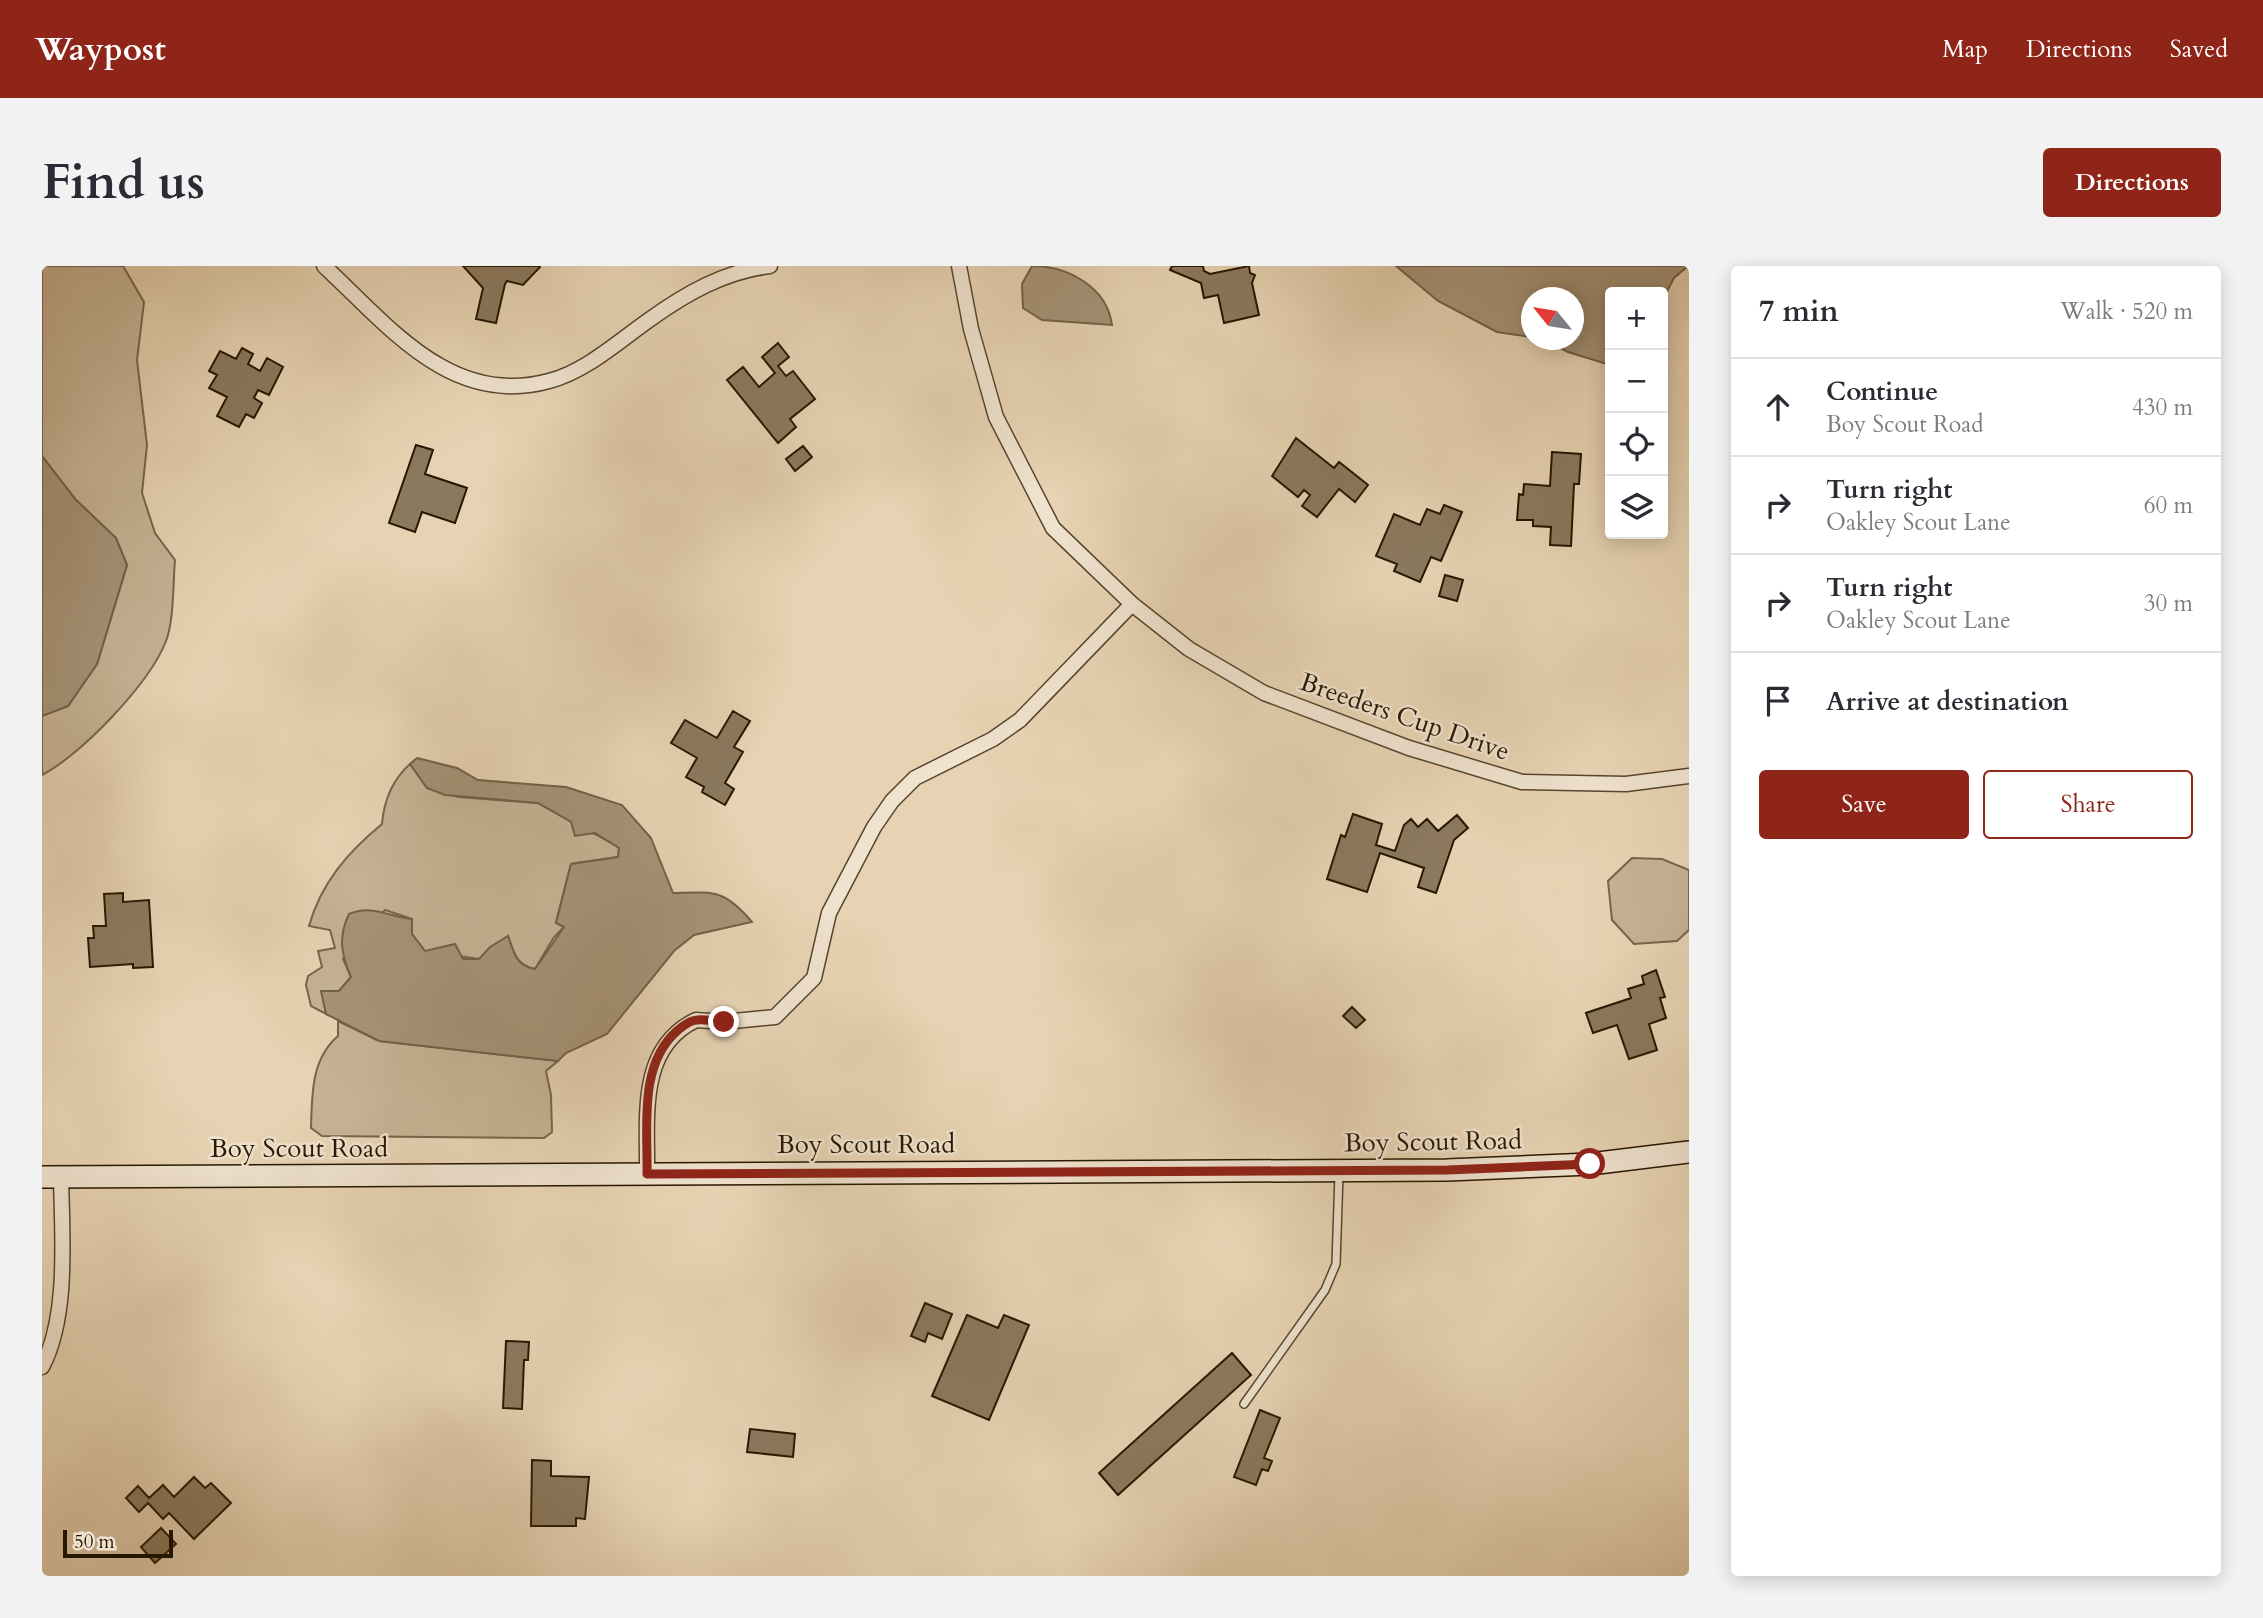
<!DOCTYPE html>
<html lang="en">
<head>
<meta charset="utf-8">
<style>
	:root { --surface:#fff; --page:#f2f2f3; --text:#2b2b33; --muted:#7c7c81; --line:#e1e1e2; --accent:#8f2418 }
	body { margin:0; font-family:Cardo,serif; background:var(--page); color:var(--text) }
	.controls { position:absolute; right:21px; top:21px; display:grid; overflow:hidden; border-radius:7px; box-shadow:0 4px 18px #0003 }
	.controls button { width:63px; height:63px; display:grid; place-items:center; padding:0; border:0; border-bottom:2px solid var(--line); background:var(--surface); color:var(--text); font:35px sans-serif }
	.compass { position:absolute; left:1479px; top:21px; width:63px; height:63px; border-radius:50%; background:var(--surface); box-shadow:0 4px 18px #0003; rotate:300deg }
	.scale { position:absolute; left:21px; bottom:18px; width:110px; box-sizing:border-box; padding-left:7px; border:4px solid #271702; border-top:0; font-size:19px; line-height:24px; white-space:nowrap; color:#271702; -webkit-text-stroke:5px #efe2ce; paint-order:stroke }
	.stop { position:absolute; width:21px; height:21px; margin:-16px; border:5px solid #8f2418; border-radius:50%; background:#fff }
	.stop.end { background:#8f2418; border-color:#fff; box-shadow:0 2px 7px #0008 }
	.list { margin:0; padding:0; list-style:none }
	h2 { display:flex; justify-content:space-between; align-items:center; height:91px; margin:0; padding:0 28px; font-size:30px }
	h2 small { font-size:23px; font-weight:400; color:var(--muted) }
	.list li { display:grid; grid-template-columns:46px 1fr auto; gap:21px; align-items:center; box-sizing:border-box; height:98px; padding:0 28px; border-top:2px solid var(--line) }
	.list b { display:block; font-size:26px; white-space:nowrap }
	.list p { margin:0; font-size:23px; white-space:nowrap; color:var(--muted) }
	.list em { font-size:23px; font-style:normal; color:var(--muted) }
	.actions { display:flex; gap:14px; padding:21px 28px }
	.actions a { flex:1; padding:16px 0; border:2px solid var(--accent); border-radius:7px; text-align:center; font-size:24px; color:var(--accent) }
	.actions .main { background:var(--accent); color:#fff }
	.icon { flex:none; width:38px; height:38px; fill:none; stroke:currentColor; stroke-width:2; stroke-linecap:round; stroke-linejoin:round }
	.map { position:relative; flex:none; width:1647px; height:1310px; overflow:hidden; border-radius:7px }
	header { display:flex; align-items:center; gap:42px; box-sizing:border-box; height:98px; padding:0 35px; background:var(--accent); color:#fff }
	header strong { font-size:33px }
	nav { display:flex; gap:38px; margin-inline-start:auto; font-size:24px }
	.intro { display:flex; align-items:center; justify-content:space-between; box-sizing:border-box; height:168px; padding:0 42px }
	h1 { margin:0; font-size:49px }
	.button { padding:18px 32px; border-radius:7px; background:var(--accent); color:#fff; font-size:24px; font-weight:700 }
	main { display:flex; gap:42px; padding:0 42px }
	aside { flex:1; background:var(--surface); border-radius:7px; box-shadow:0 4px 18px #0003 }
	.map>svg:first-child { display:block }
	.green { fill:#c6b395; stroke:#76654c; stroke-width:2 }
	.water { fill:#a69377; stroke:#736148; stroke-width:2 }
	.building { fill:#8b795e; stroke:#271702; stroke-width:2 }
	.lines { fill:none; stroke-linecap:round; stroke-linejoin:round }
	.lane-casing { stroke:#57462e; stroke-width:10 }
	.street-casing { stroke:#57462e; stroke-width:17 }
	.secondary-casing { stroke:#271702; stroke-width:24 }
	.lane { stroke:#efe2ce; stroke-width:7 }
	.street { stroke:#efe2ce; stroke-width:14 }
	.secondary { stroke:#efe2ce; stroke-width:21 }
	.route { stroke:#8f2418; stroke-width:9 }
	.labels { text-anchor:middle; stroke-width:5; stroke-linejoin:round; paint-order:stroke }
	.street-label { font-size:26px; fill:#271702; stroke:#efe2ce }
</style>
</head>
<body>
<header>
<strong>Waypost</strong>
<nav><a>Map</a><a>Directions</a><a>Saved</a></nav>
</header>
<div class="intro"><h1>Find us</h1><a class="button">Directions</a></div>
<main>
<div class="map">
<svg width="1647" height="1310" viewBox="0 0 1647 1310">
	<rect width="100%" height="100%" fill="#e7d3b3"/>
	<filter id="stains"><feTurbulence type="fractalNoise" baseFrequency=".00286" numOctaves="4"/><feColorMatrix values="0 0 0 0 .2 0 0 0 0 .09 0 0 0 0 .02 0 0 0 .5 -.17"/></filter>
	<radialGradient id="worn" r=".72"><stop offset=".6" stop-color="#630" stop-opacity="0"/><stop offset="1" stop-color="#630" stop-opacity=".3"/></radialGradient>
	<!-- green -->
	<path class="green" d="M 0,0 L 81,0 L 102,36 L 95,94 L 105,179 L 100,227 L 113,267 L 133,294 C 131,317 132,355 124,375 C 108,417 39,489 0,509 L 0,450 L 26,440 L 55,398 L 85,299 L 74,272 L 34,234 L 0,190 Z
		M 368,498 L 385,522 L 416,531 L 496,537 L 577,581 L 576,591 L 529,598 L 514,656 L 522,661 L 512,671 L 493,703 C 474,699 472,687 466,670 L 437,693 L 383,685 L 370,668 L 370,653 L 343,644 L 301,693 L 309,711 L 297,725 L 280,725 L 284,748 L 269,740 L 264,719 L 266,710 L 280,701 L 276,685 L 293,682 L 288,664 L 267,660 C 279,617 306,586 340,558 C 342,534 350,514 368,498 Z
		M 1590,592 L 1620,593 L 1647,604 L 1647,664 L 1635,675 L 1592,678 L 1570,654 L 1566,615 Z
		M 296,755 L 337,775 L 516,795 L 504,805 L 509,829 L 510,866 L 502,872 L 280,870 L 269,862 C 270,829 269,793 296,770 Z"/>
	<!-- water -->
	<path class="water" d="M 990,0 C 1026,0 1065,21 1070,59 L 1000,54 L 981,42 L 980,18 Z
		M 1354,0 L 1646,0 L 1632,12 L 1621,33 L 1621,26 L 1568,26 L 1568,99 L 1526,86 L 1503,74 L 1532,74 L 1532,32 L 1490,32 L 1489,71 L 1455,66 L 1396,35 Z
		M 0,190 L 34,234 L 74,272 L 85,299 L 55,398 L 26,440 L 0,450 Z
		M 375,492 L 415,502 L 436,514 L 524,521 L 580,539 L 609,572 L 631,627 C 672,626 682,623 710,656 L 652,669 L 632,685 L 565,768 L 524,787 L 516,795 L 337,775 L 284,748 L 279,725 L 297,725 L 309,711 C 299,688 296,671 307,648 C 331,638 347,651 370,653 L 370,668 L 383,685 L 413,678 L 421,693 L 437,693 L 448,681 L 466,670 C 472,687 474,700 493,703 L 522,661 L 514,657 L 529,598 L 576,591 L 577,582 L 553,567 L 533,570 L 529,556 L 496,537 L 403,529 L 385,522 L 368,498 Z"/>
	<!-- building -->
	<path class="building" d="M 421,0 L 497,0 L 498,1 L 481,19 L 465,15 L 463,18 L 454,57 L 434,53 L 441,22 Z
		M 1130,0 L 1161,0 L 1162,5 L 1168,8 L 1207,0 L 1208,7 L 1213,9 L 1210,17 L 1217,49 L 1182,57 L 1176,29 L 1162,32 L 1159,17 L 1128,4 Z
		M 736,77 L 747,91 L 736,100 L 744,110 L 751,105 L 773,133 L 748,153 L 754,161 L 736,177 L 685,114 L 701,101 L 717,121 L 733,107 L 720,91 Z
		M 200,82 L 211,88 L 206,98 L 218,105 L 225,92 L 241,101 L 227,129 L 216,124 L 212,132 L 220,137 L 212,152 L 204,148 L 197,161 L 175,150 L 185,131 L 167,122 L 175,109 L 167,105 L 178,85 L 194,93 Z
		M 1254,172 L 1292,202 L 1297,196 L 1326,219 L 1313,236 L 1297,223 L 1275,251 L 1260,240 L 1268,229 L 1262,224 L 1256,231 L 1230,210 Z
		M 374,179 L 391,184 L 383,208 L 425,222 L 413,257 L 380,246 L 373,266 L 347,257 Z
		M 761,180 L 770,191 L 753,205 L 744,193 Z
		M 1510,186 L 1539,188 L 1537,218 L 1532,218 L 1529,280 L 1508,279 L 1509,261 L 1491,260 L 1491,254 L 1475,254 L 1477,228 L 1481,229 L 1482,218 L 1508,220 Z
		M 1402,239 L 1420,246 L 1399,295 L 1389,291 L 1378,316 L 1352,305 L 1355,298 L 1334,290 L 1352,248 L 1378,259 L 1385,243 L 1398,248 Z
		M 1403,309 L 1421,314 L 1415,335 L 1397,330 Z
		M 691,445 L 708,455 L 692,481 L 701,486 L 683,517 L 692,523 L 683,539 L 660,526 L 662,521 L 644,511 L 655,492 L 629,477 L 643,454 L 675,472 Z
		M 1311,548 L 1340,558 L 1334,579 L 1353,585 L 1362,559 L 1369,553 L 1376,561 L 1385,553 L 1396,565 L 1415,549 L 1426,562 L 1412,574 L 1394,627 L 1376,621 L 1382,602 L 1338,587 L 1325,626 L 1285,613 L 1299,569 L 1303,571 Z
		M 81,627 L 81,636 L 107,634 L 111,701 L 91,702 L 91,698 L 48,701 L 46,672 L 52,672 L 51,660 L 64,660 L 62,628 Z
		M 1614,704 L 1623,731 L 1618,732 L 1624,752 L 1607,758 L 1615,784 L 1587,793 L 1575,759 L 1551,767 L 1544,747 L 1589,732 L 1586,723 L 1602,718 L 1600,710 Z
		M 1310,741 L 1323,754 L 1314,762 L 1301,750 Z
		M 883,1037 L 910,1048 L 900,1073 L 886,1067 L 883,1076 L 869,1070 Z
		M 925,1049 L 956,1062 L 962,1049 L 987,1059 L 947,1154 L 890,1130 Z
		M 464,1075 L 487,1076 L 486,1094 L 482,1094 L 480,1143 L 461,1142 Z
		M 1190,1087 L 1209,1109 L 1076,1229 L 1057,1207 Z
		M 1218,1144 L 1238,1152 L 1222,1192 L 1230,1195 L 1226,1205 L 1220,1203 L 1214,1219 L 1192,1211 Z
		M 708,1163 L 753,1168 L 751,1191 L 705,1186 Z
		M 490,1194 L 509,1195 L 509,1210 L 547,1211 L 543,1253 L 534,1252 L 534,1260 L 489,1260 Z
		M 152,1211 L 163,1222 L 169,1217 L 189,1237 L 152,1273 L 127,1247 L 121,1253 L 106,1237 L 97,1246 L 84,1232 L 96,1220 L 107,1232 L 121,1219 L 132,1231 Z
		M 119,1262 L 134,1278 L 113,1297 L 99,1281 Z"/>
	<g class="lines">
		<defs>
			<path id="lane" d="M 1202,1138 L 1283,1024 L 1294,998 L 1297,908"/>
			<path id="street" d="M 282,0 C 346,59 409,142 507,115 C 543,106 577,75 607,54 C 643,28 683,5 728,0
				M 917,0 L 929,63 L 954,151 L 1011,262 L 1090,338 L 1147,383 L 1222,427 L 1367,482 L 1480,516 L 1584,518 L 1647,510
				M 605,908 C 606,853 595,782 654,754 L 682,756 L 733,751 L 772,712 L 787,647 L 832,561 L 850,535 L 873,512 L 951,473 L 978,454 L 1090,338
				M 0,1101 C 27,1050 20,969 19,911"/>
			<path id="secondary" d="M 0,911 L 1405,904 L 1548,898 L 1647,886"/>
		</defs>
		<!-- lane casing -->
		<use href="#lane" class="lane-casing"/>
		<!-- street casing -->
		<use href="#street" class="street-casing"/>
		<!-- secondary casing -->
		<use href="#secondary" class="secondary-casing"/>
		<!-- lane -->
		<use href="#lane" class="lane"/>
		<!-- street -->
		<use href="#street" class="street"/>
		<!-- secondary -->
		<use href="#secondary" class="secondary"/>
	</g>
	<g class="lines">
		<!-- route -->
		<path class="route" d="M 682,756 C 674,755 663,753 655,754 C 648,754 641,760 636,764 C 596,798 606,861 605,908 L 1405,904 L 1548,898"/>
	</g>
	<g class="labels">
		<!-- street labels -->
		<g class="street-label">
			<text transform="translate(1363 450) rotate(19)" y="9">Breeders Cup Drive</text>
			<text transform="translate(1391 875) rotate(-1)" y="9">Boy Scout Road</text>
			<text x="824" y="887">Boy Scout Road</text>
			<text x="257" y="891">Boy Scout Road</text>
		</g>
	</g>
	<rect width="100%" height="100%" filter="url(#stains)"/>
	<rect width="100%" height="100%" fill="url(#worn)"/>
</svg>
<div class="controls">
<button>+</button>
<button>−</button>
<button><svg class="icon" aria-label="locate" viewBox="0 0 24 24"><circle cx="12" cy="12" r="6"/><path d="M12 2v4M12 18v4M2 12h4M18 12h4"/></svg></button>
<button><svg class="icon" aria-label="layers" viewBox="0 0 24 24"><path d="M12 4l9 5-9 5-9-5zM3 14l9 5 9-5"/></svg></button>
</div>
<svg class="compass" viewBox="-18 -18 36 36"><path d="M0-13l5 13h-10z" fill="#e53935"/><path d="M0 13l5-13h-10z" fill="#7c7c81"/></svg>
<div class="scale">50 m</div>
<div class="stop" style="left:1548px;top:898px"></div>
<div class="stop end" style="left:682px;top:756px"></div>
</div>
<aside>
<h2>7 min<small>Walk · 520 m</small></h2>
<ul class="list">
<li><svg class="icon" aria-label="ahead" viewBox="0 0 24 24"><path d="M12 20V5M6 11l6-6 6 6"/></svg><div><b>Continue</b><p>Boy Scout Road</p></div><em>430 m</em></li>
<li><svg class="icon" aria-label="right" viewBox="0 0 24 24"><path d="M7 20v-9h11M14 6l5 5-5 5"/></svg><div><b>Turn right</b><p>Oakley Scout Lane</p></div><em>60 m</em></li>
<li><svg class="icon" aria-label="right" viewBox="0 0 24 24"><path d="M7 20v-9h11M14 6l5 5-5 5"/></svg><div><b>Turn right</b><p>Oakley Scout Lane</p></div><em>30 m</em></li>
<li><svg class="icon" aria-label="arrive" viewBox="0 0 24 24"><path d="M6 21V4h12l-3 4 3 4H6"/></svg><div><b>Arrive at destination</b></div></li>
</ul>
<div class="actions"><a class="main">Save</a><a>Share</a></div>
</aside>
</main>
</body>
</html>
